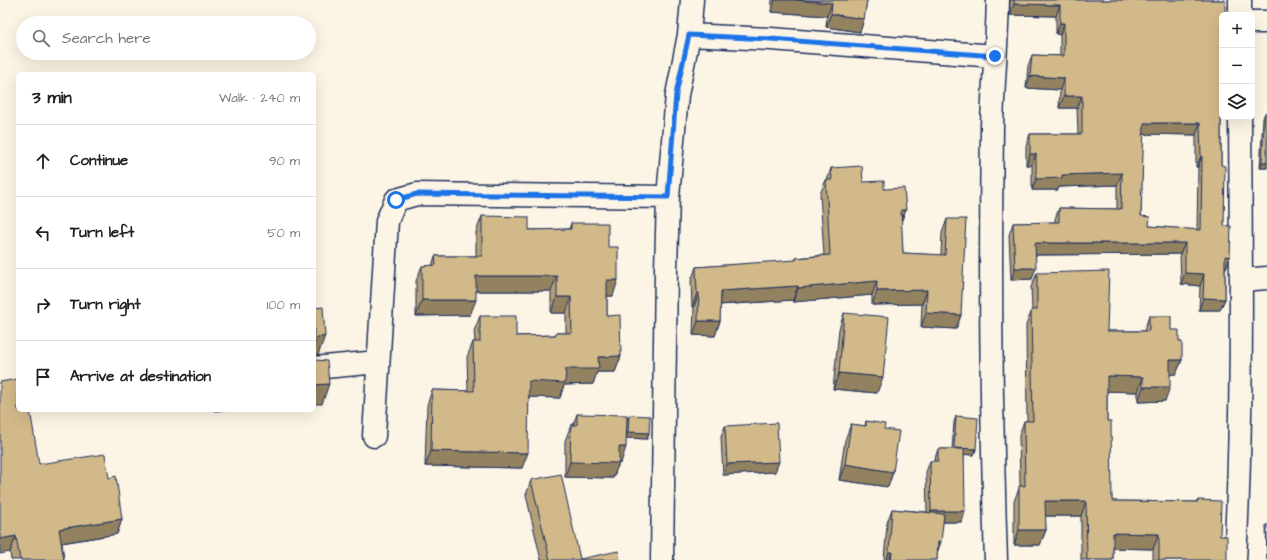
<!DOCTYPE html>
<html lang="en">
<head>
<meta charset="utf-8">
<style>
	:root { --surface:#fff; --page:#f6f6f6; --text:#202124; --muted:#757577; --line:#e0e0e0 }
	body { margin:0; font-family:"Architects Daughter",sans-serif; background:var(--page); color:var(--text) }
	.controls { position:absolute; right:12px; top:12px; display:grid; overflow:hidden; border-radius:6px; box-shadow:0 4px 16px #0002 }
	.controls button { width:36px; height:36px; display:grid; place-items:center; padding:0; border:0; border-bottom:1px solid var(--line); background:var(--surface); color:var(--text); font:20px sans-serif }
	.stop { position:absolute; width:12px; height:12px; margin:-9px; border:3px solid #1a73e8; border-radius:50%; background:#fff }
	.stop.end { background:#1a73e8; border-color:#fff; box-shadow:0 1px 4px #0008 }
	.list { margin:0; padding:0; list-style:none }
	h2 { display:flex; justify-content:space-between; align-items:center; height:52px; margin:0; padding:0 16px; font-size:17px }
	h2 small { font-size:13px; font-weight:400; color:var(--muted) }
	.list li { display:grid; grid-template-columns:26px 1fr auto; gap:12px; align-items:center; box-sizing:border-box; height:72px; padding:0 16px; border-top:1px solid var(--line) }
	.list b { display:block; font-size:15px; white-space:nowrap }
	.list em { font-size:13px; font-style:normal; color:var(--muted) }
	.icon { flex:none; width:22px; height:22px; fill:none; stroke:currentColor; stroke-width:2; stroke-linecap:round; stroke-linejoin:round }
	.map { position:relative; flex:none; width:1267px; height:560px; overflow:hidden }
	.search { position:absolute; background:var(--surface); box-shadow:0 4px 16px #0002; left:16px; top:16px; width:300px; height:44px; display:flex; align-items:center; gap:10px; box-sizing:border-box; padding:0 14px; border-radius:22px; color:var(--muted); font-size:15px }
	.panel { position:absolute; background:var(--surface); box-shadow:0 4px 16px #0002; left:16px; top:72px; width:300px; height:340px; border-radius:6px }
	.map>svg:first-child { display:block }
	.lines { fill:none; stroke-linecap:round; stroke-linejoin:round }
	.minor-casing { stroke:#1b2f5e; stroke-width:25 }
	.minor { stroke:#fcf5e5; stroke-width:22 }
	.wall { fill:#b59f76; stroke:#1b2f5e; fill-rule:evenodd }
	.shaded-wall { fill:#938260; stroke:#1b2f5e }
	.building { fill:#d2b989; stroke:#1b2f5e; fill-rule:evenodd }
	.route { stroke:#1a73e8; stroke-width:5 }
</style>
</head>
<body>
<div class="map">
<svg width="1267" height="560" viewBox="0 0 1267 560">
	<rect width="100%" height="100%" fill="#fcf5e5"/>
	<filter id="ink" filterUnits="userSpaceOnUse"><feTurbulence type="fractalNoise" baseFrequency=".025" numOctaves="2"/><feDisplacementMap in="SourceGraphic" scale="8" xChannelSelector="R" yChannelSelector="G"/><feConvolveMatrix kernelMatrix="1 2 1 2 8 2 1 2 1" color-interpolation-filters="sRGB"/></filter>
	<g filter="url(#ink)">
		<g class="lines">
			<defs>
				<path id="minor" d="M 1240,15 L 1240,0
					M 1252,22 L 1267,22
					M 689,35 L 771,39 L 995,56
					M 1241,280 L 1267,278
					M 314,368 L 378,362
					M 374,436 L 387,221 L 396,200 L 417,194 L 668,197
					M 662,560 L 666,270 L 668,197 L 677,95 L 689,35 L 692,0
					M 996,560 C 991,416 990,271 992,127 C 993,85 997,42 998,0
					M 1235,560 C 1243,413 1241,265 1240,117"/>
			</defs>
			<!-- minor casing -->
			<use href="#minor" class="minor-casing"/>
			<!-- minor -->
			<use href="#minor" class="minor"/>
		</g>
		<!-- wall -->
		<path class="wall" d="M 772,0 L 867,0 L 864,19 L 860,32 L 826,27 L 827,16 L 771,12 Z
			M 1010,0 L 1225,0 L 1222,15 L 1222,119 L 1221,119 L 1221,165 L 1224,226 L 1230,257 L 1226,268 L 1225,268 L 1225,299 L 1220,310 L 1199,310 L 1200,286 L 1181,284 L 1180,254 L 1035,255 L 1032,279 L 1011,280 L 1009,235 L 1013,223 L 1055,222 L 1055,219 L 1059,208 L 1117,209 L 1117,185 L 1059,187 L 1058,190 L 1032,190 L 1032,165 L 1026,165 L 1026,146 L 1030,134 L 1078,134 L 1077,108 L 1059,108 L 1060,90 L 1026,88 L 1028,66 L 1032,55 L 1060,56 L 1060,35 L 1056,34 L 1056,16 L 1010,15 ZM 1143,134 L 1196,135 L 1196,167 L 1198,167 L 1197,230 L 1149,226 L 1141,216 Z
			M 1265,113 L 1267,113 L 1267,168 L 1260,168 L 1263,118 Z
			M 831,168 L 863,182 L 884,189 L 906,210 L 901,222 L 903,253 L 941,255 L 942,233 L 947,219 L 961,315 L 956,329 L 921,327 L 922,304 L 872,305 L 872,295 L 793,302 L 793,300 L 720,305 L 720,321 L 715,336 L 693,335 L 694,307 L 692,307 L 691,281 L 696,267 L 795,261 L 796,258 L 824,255 L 820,194 L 826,180 L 827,180 Z
			M 482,216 L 529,230 L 569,229 L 571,223 L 608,247 L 613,296 L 607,296 L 607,316 L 621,356 L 615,372 L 597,372 L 593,384 L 564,385 L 560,398 L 529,397 L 522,468 L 425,466 L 427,405 L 432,390 L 468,391 L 467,357 L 473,342 L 475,342 L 474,331 L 480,316 L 516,336 L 556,335 L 556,333 L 566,333 L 566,313 L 551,313 L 551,291 L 476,291 L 470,315 L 416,316 L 416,281 L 422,266 L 432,266 L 435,256 L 476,256 L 476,232 Z
			M 1037,273 L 1107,331 L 1144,331 L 1149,316 L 1171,330 L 1179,341 L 1182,360 L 1176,374 L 1170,374 L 1165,401 L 1138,402 L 1138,392 L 1107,391 L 1107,421 L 1112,501 L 1197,502 L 1198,500 L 1220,536 L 1227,560 L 1153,560 L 1153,549 L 1113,548 L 1113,560 L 1081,560 L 1081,516 L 1045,516 L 1046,530 L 1040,545 L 1014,545 L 1014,501 L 1020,486 L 1019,436 L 1024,421 L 1027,421 L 1026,325 L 1032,310 L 1031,287 Z
			M 844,313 L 877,393 L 833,389 L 839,329 Z
			M 577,414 L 627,420 L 629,415 L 649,433 L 647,439 L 626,438 L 621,463 L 619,463 L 613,478 L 565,477 L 565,441 L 571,425 L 573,425 Z
			M 956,416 L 976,449 L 974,455 L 964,454 L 961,522 L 943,522 L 937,554 L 937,560 L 884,560 L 887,523 L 892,509 L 927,512 L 926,472 L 930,461 L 934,461 L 938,449 L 952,449 L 954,422 Z
			M 866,421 L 884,429 L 893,472 L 888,487 L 839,480 L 845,440 L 851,424 L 865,426 Z
			M 725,426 L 775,472 L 723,475 L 721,437 Z
			M 39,464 L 109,478 L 122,519 L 117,534 L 62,543 L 64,560 L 11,560 L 10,552 Z
			M 531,480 L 580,559 L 620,560 L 541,560 L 526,495 Z
			M 1267,524 L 1267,560 L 1266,526 Z"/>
		<!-- shaded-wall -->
		<path class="shaded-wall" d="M 775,0 L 797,0 L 832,3 L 827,16 L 771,12 Z
			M 1014,4 L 1060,5 L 1056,16 L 1010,15 Z
			M 831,14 L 864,19 L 860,32 L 826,27 Z
			M 1060,23 L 1064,23 L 1060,35 L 1056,34 Z
			M 1030,76 L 1064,78 L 1060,90 L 1026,88 Z
			M 1064,96 L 1082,96 L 1077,108 L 1059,108 Z
			M 1221,107 L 1222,107 L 1222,117 L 1223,117 L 1222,119 L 1217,119 Z
			M 1144,123 L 1200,123 L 1196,135 L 1139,134 Z
			M 1030,154 L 1036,154 L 1032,165 L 1026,165 Z
			M 1201,156 L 1202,156 L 1198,167 L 1196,167 Z
			M 1262,162 L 1267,162 L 1267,168 L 1260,168 Z
			M 1122,173 L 1117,185 L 1059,187 L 1058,190 L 1032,190 L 1036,179 L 1062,175 Z
			M 901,210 L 906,210 L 900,224 Z
			M 1035,243 L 1185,243 L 1180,254 L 1031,255 Z
			M 1225,256 L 1230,257 L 1226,268 L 1221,268 Z
			M 1015,268 L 1036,268 L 1032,279 L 1011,280 Z
			M 1185,273 L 1204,274 L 1200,286 L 1181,284 Z
			M 476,276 L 557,276 L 551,291 L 470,291 Z
			M 607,280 L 618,280 L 613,296 L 601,296 Z
			M 877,281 L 872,295 L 793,302 L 798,288 Z
			M 798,286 L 793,300 L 716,305 L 721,291 Z
			M 927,290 L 922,304 L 872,305 L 877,291 Z
			M 697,293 L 699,293 L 694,307 L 692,307 Z
			M 557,297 L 571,297 L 566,313 L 551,313 Z
			M 1203,298 L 1225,299 L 1220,310 L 1199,310 Z
			M 422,300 L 476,300 L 470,315 L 416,316 Z
			M 926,313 L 961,315 L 956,329 L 921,327 Z
			M 698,321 L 720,321 L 715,336 L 693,335 Z
			M 325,336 L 318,355 L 314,356 L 314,339 Z
			M 621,356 L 615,372 L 597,372 L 593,384 L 564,385 L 560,398 L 524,397 L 529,381 L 566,369 L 598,357 Z
			M 1170,360 L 1182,360 L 1176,374 L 1165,375 Z
			M 839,373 L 883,377 L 877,393 L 833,389 Z
			M 1107,376 L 1143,377 L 1138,392 L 1101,391 Z
			M 329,384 L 322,404 L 314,404 L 314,385 Z
			M 1143,387 L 1170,387 L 1165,401 L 1138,402 Z
			M 215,410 L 229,410 L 214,411 Z
			M 628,432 L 649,433 L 647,439 L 626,438 Z
			M 619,447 L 626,447 L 621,463 L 619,463 L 613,478 L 565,477 L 570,462 Z
			M 954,448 L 976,449 L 974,455 L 952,454 Z
			M 431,451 L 528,453 L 522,468 L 425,466 Z
			M 779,462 L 775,472 L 723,475 L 727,464 Z
			M 845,464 L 893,472 L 888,487 L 839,480 Z
			M 1045,501 L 1086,501 L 1081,516 L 1040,516 Z
			M 931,511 L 965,511 L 961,522 L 927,522 Z
			M 122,519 L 117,534 L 54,544 L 59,529 Z
			M 1019,530 L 1046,530 L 1040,545 L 1014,545 Z
			M 1113,533 L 1159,534 L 1153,549 L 1108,548 Z
			M 16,536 L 10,552 L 0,554 L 0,539 Z
			M 938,542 L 941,542 L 936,556 Z
			M 889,552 L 892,552 L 889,560 L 886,560 Z"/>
		<!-- building -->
		<path class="building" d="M 797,0 L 867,0 L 864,19 L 831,14 L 832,3 Z
			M 1014,0 L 1225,0 L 1225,15 L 1222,15 L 1222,107 L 1221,107 L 1221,165 L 1225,166 L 1224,226 L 1231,226 L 1230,257 L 1225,256 L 1225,299 L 1203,298 L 1204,274 L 1185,273 L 1185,243 L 1035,243 L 1036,268 L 1015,268 L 1013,223 L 1059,222 L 1059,208 L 1121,209 L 1122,173 L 1062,175 L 1062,178 L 1036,179 L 1036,154 L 1030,154 L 1030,134 L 1082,134 L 1082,96 L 1064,96 L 1064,78 L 1030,76 L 1032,55 L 1064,56 L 1064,23 L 1060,23 L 1060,5 L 1014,4 ZM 1144,123 L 1200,123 L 1201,156 L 1202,156 L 1201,230 L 1149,226 L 1150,217 L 1141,216 Z
			M 1265,113 L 1267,113 L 1267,162 L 1262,162 Z
			M 862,166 L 863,182 L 884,181 L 884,189 L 904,188 L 906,210 L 901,210 L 903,253 L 945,255 L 947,219 L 966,219 L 961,315 L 926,313 L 927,290 L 877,291 L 877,281 L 798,288 L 798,286 L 721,291 L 720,321 L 698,321 L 699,293 L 697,293 L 696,267 L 796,260 L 796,258 L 830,255 L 826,180 L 832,180 L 831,168 Z
			M 482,216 L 529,217 L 529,230 L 571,229 L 571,223 L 608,223 L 608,247 L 618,247 L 618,280 L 607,280 L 607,316 L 620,315 L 621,356 L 598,357 L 599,369 L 566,369 L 565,383 L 529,381 L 528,453 L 431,451 L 432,390 L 474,391 L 473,342 L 480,342 L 480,316 L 516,316 L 516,336 L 556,335 L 556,333 L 572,333 L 571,297 L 557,297 L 557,276 L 476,276 L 476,300 L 422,300 L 422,266 L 436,265 L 435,256 L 482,256 Z
			M 1109,271 L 1107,331 L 1149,331 L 1149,316 L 1171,316 L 1171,330 L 1179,330 L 1179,341 L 1182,342 L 1182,360 L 1170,360 L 1170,387 L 1143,387 L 1143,377 L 1107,376 L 1107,421 L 1111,421 L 1112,501 L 1198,502 L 1198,500 L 1221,501 L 1220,536 L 1227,536 L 1227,560 L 1159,560 L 1159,534 L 1113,533 L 1113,560 L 1087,560 L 1086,501 L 1045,501 L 1046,530 L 1019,530 L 1019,486 L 1025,486 L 1024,421 L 1033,421 L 1031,310 L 1037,310 L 1037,273 Z
			M 323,307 L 325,336 L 314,339 L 314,308 Z
			M 844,313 L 889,317 L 883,377 L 839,373 Z
			M 314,358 L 316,360 L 327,361 L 329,384 L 314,385 Z
			M 18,379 L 18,410 L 30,410 L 39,464 L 105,454 L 109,478 L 116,476 L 122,519 L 59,529 L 64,560 L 20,560 L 16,536 L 0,539 L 0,382 Z
			M 577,414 L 627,415 L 626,447 L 619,447 L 619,463 L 570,462 L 571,425 L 577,425 Z
			M 629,415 L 650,416 L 649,433 L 628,432 Z
			M 956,416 L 978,418 L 976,449 L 954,448 Z
			M 866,421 L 885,424 L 884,429 L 899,431 L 893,472 L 845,464 L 851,424 L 866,426 Z
			M 777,423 L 779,462 L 727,464 L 725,426 Z
			M 938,449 L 964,449 L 965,511 L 931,511 L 930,461 L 938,461 Z
			M 561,474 L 580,559 L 618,551 L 620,560 L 550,560 L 531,480 Z
			M 892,509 L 944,514 L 941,542 L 938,542 L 937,560 L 891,560 L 892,552 L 889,552 Z"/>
	</g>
	<g class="lines" filter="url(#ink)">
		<!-- route -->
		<path class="route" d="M 396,200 L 417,194 L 668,197 L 676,94 L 689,35 L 771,39 L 995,56"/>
	</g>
</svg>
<div class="controls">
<button>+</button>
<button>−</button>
<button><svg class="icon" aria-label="layers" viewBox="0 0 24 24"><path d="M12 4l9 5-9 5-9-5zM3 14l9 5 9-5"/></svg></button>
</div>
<div class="stop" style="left:396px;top:200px"></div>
<div class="stop end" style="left:995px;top:56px"></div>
<div class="search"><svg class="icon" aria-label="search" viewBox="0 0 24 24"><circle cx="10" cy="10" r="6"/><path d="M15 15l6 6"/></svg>Search here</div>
<section class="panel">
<h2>3 min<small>Walk · 240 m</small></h2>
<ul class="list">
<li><svg class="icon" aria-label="ahead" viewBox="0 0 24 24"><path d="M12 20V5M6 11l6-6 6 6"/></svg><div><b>Continue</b></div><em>90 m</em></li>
<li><svg class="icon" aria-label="left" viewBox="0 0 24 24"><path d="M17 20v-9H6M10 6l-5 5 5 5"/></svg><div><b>Turn left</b></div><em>50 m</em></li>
<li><svg class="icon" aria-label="right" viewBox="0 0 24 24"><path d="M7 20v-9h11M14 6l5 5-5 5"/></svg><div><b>Turn right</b></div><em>100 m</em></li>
<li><svg class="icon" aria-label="arrive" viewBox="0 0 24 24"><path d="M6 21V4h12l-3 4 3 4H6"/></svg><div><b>Arrive at destination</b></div></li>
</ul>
</section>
</div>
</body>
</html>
